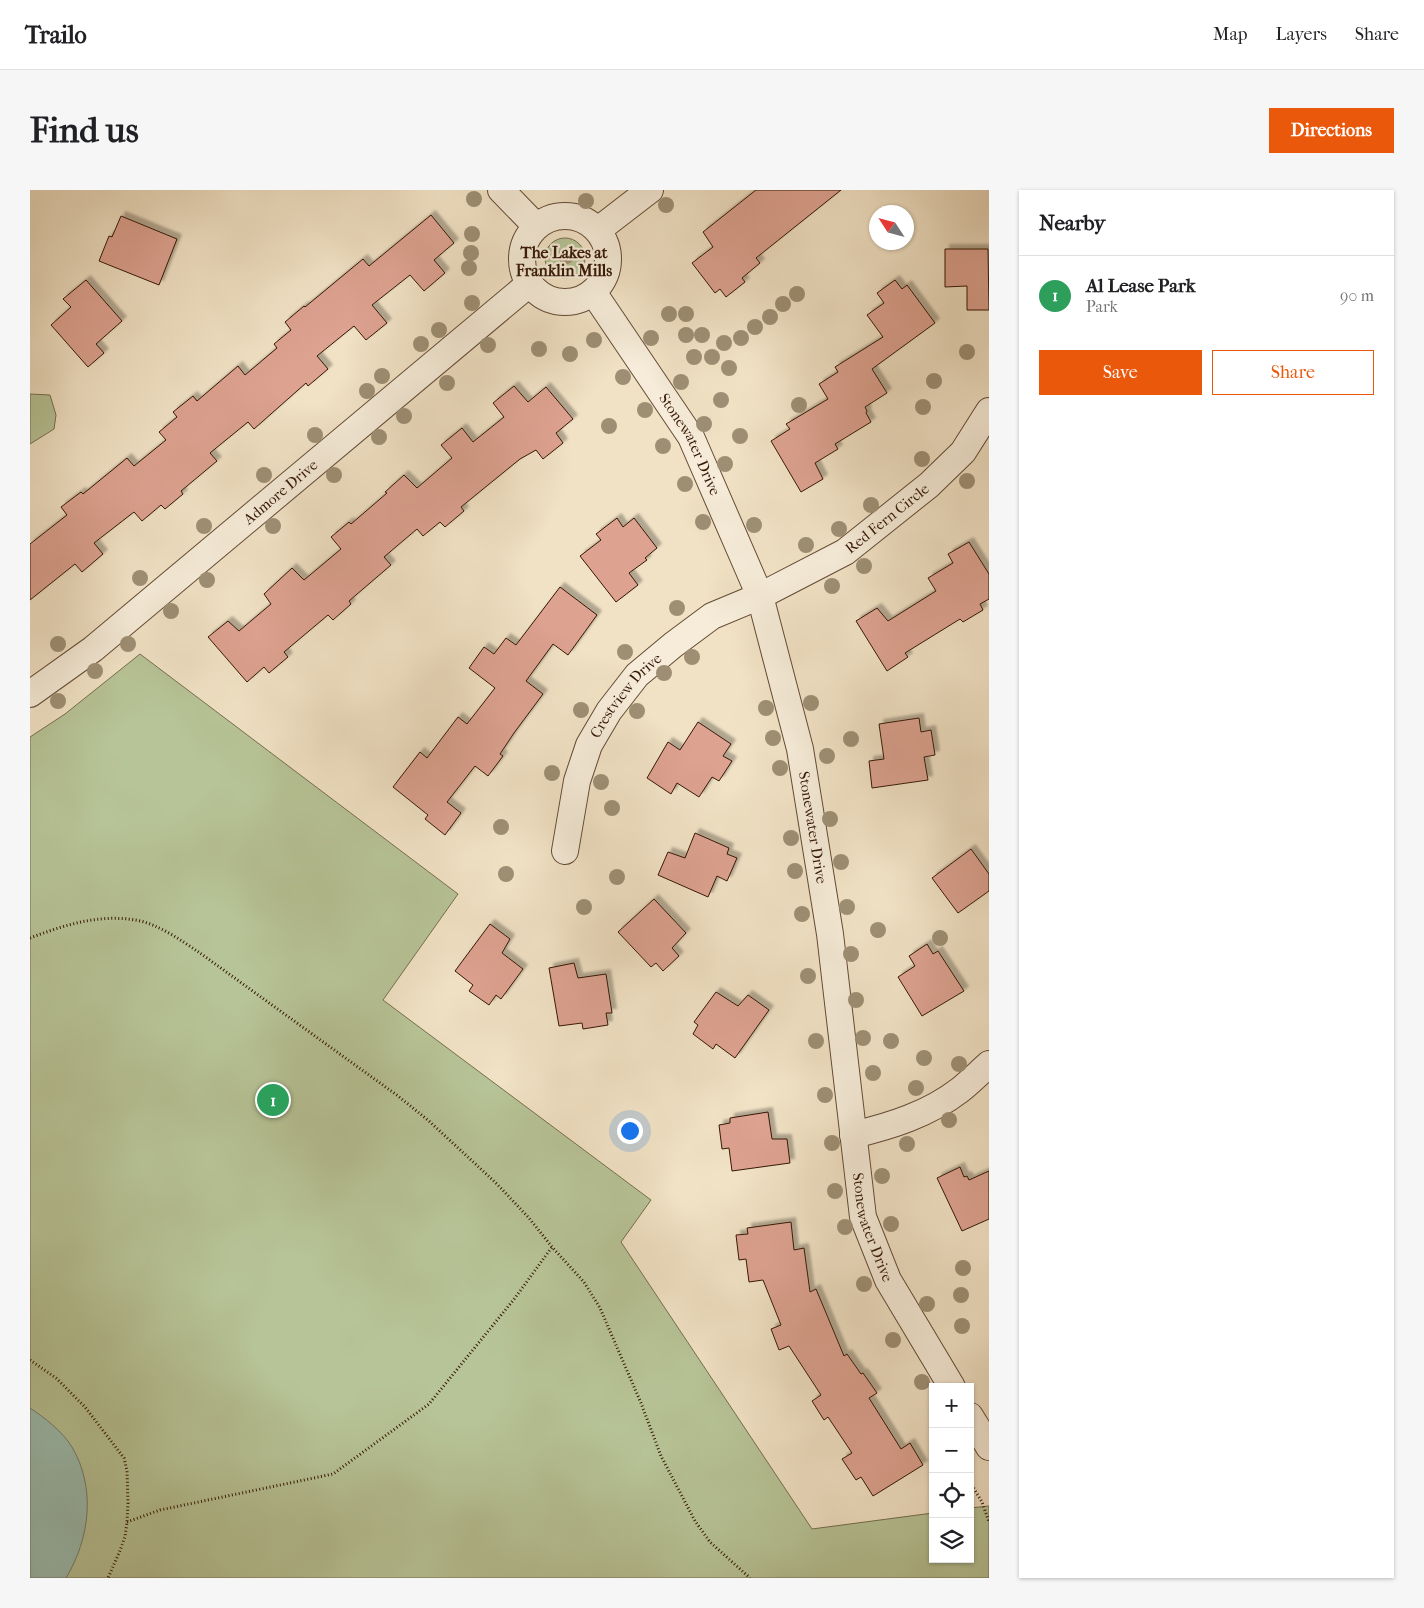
<!DOCTYPE html>
<html lang="en">
<head>
<meta charset="utf-8">
<style>
	:root { --surface:#fff; --page:#f6f6f6; --text:#202124; --muted:#757577; --line:#e0e0e0; --accent:#ea580c }
	body { margin:0; font-family:"IM FELL French Canon",serif; background:var(--page); color:var(--text) }
	.controls { position:absolute; right:15px; bottom:15px; display:grid; overflow:hidden; border-radius:0px; box-shadow:0 1px 4px #0004 }
	.controls button { width:45px; height:45px; display:grid; place-items:center; padding:0; border:0; border-bottom:1px solid var(--line); background:var(--surface); color:var(--text); font:25px sans-serif }
	.compass { position:absolute; left:839px; top:15px; width:45px; height:45px; border-radius:50%; background:var(--surface); box-shadow:0 1px 4px #0004; rotate:306deg }
	.you { position:absolute; left:599px; top:940px; width:18px; height:18px; margin:-12px; border:4px solid #fff; border-radius:50%; background:#1a73e8; box-shadow:0 0 0 8px #1a73e833 }
	.badge { display:grid; place-items:center; width:32px; height:32px; border-radius:50%; background:var(--accent); color:#fff; font-size:16px; font-weight:700 }
	.pin { position:absolute; translate:-50% -50%; border:2px solid #fff; box-shadow:0 1px 5px #0006 }
	.list { margin:0; padding:0; list-style:none }
	h2 { display:flex; justify-content:space-between; align-items:center; height:65px; margin:0; padding:0 20px; font-size:21px }
	h2 small { font-size:16px; font-weight:400; color:var(--muted) }
	.list li { display:grid; grid-template-columns:32px 1fr auto; gap:15px; align-items:center; box-sizing:border-box; height:80px; padding:0 20px; border-top:1px solid var(--line) }
	.list b { display:block; font-size:19px; white-space:nowrap }
	.list p { margin:0; font-size:16px; white-space:nowrap; color:var(--muted) }
	.list em { font-size:16px; font-style:normal; color:var(--muted) }
	.actions { display:flex; gap:10px; padding:15px 20px }
	.actions a { flex:1; padding:11px 0; border:1px solid var(--accent); border-radius:0px; text-align:center; font-size:18px; color:var(--accent) }
	.actions .main { background:var(--accent); color:#fff }
	.icon { flex:none; width:28px; height:28px; fill:none; stroke:currentColor; stroke-width:2; stroke-linecap:round; stroke-linejoin:round }
	.map { position:relative; flex:none; width:959px; height:1388px; overflow:hidden; border-radius:0px }
	header { display:flex; align-items:center; gap:30px; box-sizing:border-box; height:70px; padding:0 25px; background:var(--surface); border-bottom:1px solid var(--line) }
	header strong { font-size:24px }
	nav { display:flex; gap:28px; margin-inline-start:auto; font-size:18px }
	.intro { display:flex; align-items:center; justify-content:space-between; box-sizing:border-box; height:120px; padding:0 30px }
	h1 { margin:0; font-size:35px }
	.button { padding:12px 22px; border-radius:0px; background:var(--accent); color:#fff; font-size:18px; font-weight:700 }
	main { display:flex; gap:30px; padding:0 30px }
	aside { flex:1; background:var(--surface); border-radius:0px; box-shadow:0 1px 4px #0004 }
	.map>svg:first-child { display:block }
	.green { fill:#b7c497; stroke:#766e4e }
	.water { fill:#9bbeb2; stroke:#727b6d }
	.building { fill:#dda290; stroke:#341705; filter:url(#shadow) }
	.lines { fill:none; stroke-linecap:round; stroke-linejoin:round }
	.minor-casing { stroke:#634a35; stroke-width:28 }
	.path { stroke:#341705; stroke-width:3; stroke-dasharray:1 2.5; stroke-linecap:butt }
	.minor { stroke:#f6ecd9; stroke-width:26 }
	.tree { fill:#9e8f74 }
	.labels { text-anchor:middle; stroke-width:4.5; stroke-linejoin:round; paint-order:stroke }
	.street-label { font-size:15px; fill:#341705; stroke:#f6ecd9 }
	.neighbourhood-label { font-size:16px; font-weight:bold; fill:#341705; stroke:#f6ecd9 }
</style>
</head>
<body>
<header>
<strong>Trailo</strong>
<nav><a>Map</a><a>Layers</a><a>Share</a></nav>
</header>
<div class="intro"><h1>Find us</h1><a class="button">Directions</a></div>
<main>
<div class="map">
<svg width="959" height="1388" viewBox="0 0 959 1388">
	<defs>
		<filter id="shadow"><feDropShadow dx="4.5" dy="-4.5" stdDeviation="1" flood-color="#0004"/></filter>
	</defs>
	<rect width="100%" height="100%" fill="#f1e2c5"/>
	<filter id="stains"><feTurbulence type="fractalNoise" baseFrequency=".004" numOctaves="4"/><feColorMatrix values="0 0 0 0 .2 0 0 0 0 .09 0 0 0 0 .02 0 0 0 .5 -.17"/></filter>
	<radialGradient id="worn" r=".72"><stop offset=".6" stop-color="#630" stop-opacity="0"/><stop offset="1" stop-color="#630" stop-opacity=".3"/></radialGradient>
	<!-- green -->
	<path class="green" d="M515 68a20 20 0 1 1 40 0a20 20 0 1 1-40 0Z
		M 0,204 L 20,205 L 26,225 L 24,239 L 0,254 Z
		M 110,464 L 428,704 L 353,810 L 621,1010 L 591,1052 L 782,1339 L 903,1323 L 903,1369 L 940,1369 L 940,1318 L 959,1316 L 959,1388 L 0,1388 L 0,547 L 35,524 Z"/>
	<!-- water -->
	<path class="water" d="M 0,1218 C 15,1228 32,1241 42,1257 C 66,1298 60,1348 36,1388 L 0,1388 Z"/>
	<!-- building -->
	<path class="building" d="M 726,0 L 811,0 L 726,68 L 730,73 L 712,88 L 715,92 L 696,107 L 690,99 L 685,103 L 662,73 L 683,57 L 673,42 Z
		M 401,25 L 424,53 L 404,70 L 415,83 L 394,101 L 380,85 L 342,115 L 357,133 L 336,150 L 324,136 L 287,166 L 298,179 L 278,196 L 276,193 L 224,239 L 218,232 L 180,263 L 187,271 L 151,301 L 153,304 L 135,319 L 131,315 L 112,331 L 104,322 L 64,353 L 73,364 L 52,382 L 45,374 L 0,410 L 0,354 L 37,325 L 31,317 L 51,302 L 53,304 L 97,268 L 104,276 L 136,250 L 129,242 L 147,227 L 143,222 L 163,206 L 167,211 L 208,176 L 215,185 L 247,158 L 244,154 L 261,140 L 255,132 L 274,116 L 275,117 L 333,69 L 339,76 Z
		M 91,26 L 147,49 L 129,95 L 69,71 L 79,46 L 82,47 Z
		M 915,59 L 958,59 L 959,120 L 937,120 L 937,96 L 915,97 Z
		M 56,90 L 92,131 L 66,154 L 74,163 L 58,177 L 21,135 L 41,117 L 33,109 Z
		M 865,90 L 872,99 L 877,95 L 905,133 L 842,179 L 857,203 L 835,217 L 837,221 L 836,223 L 841,232 L 805,254 L 808,259 L 785,273 L 793,289 L 771,302 L 741,251 L 760,239 L 756,234 L 798,209 L 789,194 L 808,182 L 805,177 L 853,147 L 837,125 L 854,113 L 847,103 Z
		M 484,196 L 498,212 L 516,197 L 543,229 L 526,243 L 533,253 L 513,269 L 506,260 L 490,269 L 431,317 L 434,321 L 415,337 L 410,332 L 393,346 L 387,339 L 354,367 L 361,375 L 319,411 L 321,414 L 303,430 L 298,425 L 254,462 L 258,467 L 239,483 L 234,477 L 217,492 L 178,447 L 198,431 L 209,441 L 241,414 L 234,404 L 262,378 L 274,390 L 311,359 L 301,347 L 319,332 L 321,334 L 357,303 L 355,302 L 374,285 L 387,298 L 422,268 L 411,255 L 432,238 L 443,252 L 474,227 L 463,213 Z
		M 587,328 L 593,337 L 604,328 L 627,358 L 615,368 L 617,370 L 599,383 L 608,395 L 586,412 L 550,366 L 571,350 L 566,344 Z
		M 939,352 L 959,384 L 959,409 L 950,414 L 953,420 L 933,432 L 930,429 L 875,463 L 878,467 L 857,481 L 826,431 L 847,418 L 858,431 L 906,401 L 898,388 L 923,373 L 918,364 Z
		M 530,397 L 567,425 L 538,465 L 523,454 L 496,491 L 513,504 L 484,543 L 470,564 L 473,566 L 458,586 L 445,576 L 417,612 L 431,623 L 415,645 L 395,629 L 398,625 L 363,597 L 390,562 L 397,568 L 428,527 L 437,534 L 465,498 L 439,478 L 454,457 L 464,464 L 476,448 L 486,455 Z
		M 889,528 L 891,542 L 901,540 L 905,565 L 894,567 L 898,590 L 842,598 L 839,571 L 854,569 L 849,534 Z
		M 668,532 L 701,554 L 693,566 L 702,571 L 689,591 L 682,587 L 669,607 L 647,593 L 641,604 L 617,588 L 638,552 L 650,560 Z
		M 665,643 L 699,658 L 697,664 L 707,668 L 697,691 L 687,686 L 678,707 L 628,685 L 638,662 L 655,668 Z
		M 941,659 L 959,684 L 959,701 L 928,723 L 902,688 Z
		M 624,709 L 656,743 L 642,758 L 649,766 L 633,781 L 626,773 L 621,777 L 588,742 Z
		M 460,734 L 480,749 L 472,763 L 493,779 L 471,809 L 466,805 L 459,815 L 439,801 L 443,795 L 425,781 Z
		M 897,754 L 903,764 L 908,761 L 934,801 L 892,826 L 868,787 L 885,776 L 879,766 Z
		M 544,773 L 548,788 L 576,784 L 582,823 L 576,823 L 578,835 L 553,839 L 552,833 L 529,836 L 519,778 Z
		M 686,802 L 708,816 L 718,805 L 739,820 L 705,868 L 686,854 L 683,859 L 663,844 L 668,835 L 664,832 Z
		M 738,922 L 742,949 L 757,949 L 760,973 L 702,981 L 699,958 L 692,959 L 689,935 L 700,933 L 700,928 Z
		M 930,977 L 934,987 L 937,986 L 939,990 L 959,981 L 959,1029 L 932,1041 L 907,988 Z
		M 761,1032 L 764,1060 L 774,1058 L 780,1102 L 786,1099 L 814,1166 L 817,1164 L 831,1184 L 833,1183 L 847,1203 L 839,1208 L 871,1259 L 880,1253 L 893,1275 L 843,1306 L 831,1287 L 826,1290 L 812,1269 L 822,1263 L 798,1227 L 794,1230 L 782,1211 L 791,1205 L 759,1156 L 749,1160 L 741,1139 L 751,1135 L 733,1090 L 719,1092 L 716,1069 L 709,1070 L 706,1045 L 718,1044 L 717,1038 Z"/>
	<g class="lines">
		<defs>
			<g id="minor">
				<path d="M 471,0 L 506,36"/>
				<circle cx="535" cy="69" r="43"/>
				<path d="M 568,40 L 620,0"/>
				<path id="s1" d="M 563,102 L 661,247 L 730,406 L 770,559 L 800,744 L 833,1027 L 858,1090 L 922,1197"/>
				<path id="s2" d="M 0,504 L 63,459 L 499,94"/>
				<path id="s3" d="M 535,661 L 547,591 L 559,555 L 579,521 L 607,485 L 643,455 L 682,426 L 730,406 L 815,362 L 899,295 L 933,262 L 959,221"/>
				<path d="M 823,945 C 861,936 899,924 930,900 C 940,892 950,882 959,874"/>
				<path d="M 940,1226 L 959,1257"/>
			</g>
		</defs>
		<!-- minor casing -->
		<use href="#minor" class="minor-casing"/>
		<!-- path -->
		<path class="path" d="M 0,748 C 34,735 69,724 105,730 C 127,733 152,751 170,763 L 368,906 L 399,931 L 467,994 L 499,1028 L 522,1057 L 554,1092 L 570,1118 L 611,1213 L 631,1266 L 665,1331 L 680,1352 L 720,1388
			M 0,1170 L 26,1188 L 55,1217 L 94,1268 L 97,1281 L 98,1313 L 97,1332 L 95,1347 L 89,1363 L 78,1388
			M 940,1292 L 952,1312 L 959,1332
			M 97,1332 L 130,1320 L 303,1284 L 399,1214 L 485,1108 L 522,1057"/>
		<!-- minor -->
		<use href="#minor" class="minor"/>
	</g>
	<!-- trees -->
	<g class="tree">
		<circle cx="444" cy="9" r="8"/>
		<circle cx="556" cy="11" r="8"/>
		<circle cx="636" cy="15" r="8"/>
		<circle cx="442" cy="44" r="8"/>
		<circle cx="441" cy="63" r="8"/>
		<circle cx="536" cy="66" r="8"/>
		<circle cx="439" cy="78" r="8"/>
		<circle cx="767" cy="104" r="8"/>
		<circle cx="442" cy="113" r="8"/>
		<circle cx="753" cy="114" r="8"/>
		<circle cx="639" cy="124" r="8"/>
		<circle cx="656" cy="124" r="8"/>
		<circle cx="740" cy="127" r="8"/>
		<circle cx="725" cy="137" r="8"/>
		<circle cx="409" cy="140" r="8"/>
		<circle cx="656" cy="145" r="8"/>
		<circle cx="672" cy="145" r="8"/>
		<circle cx="621" cy="148" r="8"/>
		<circle cx="711" cy="148" r="8"/>
		<circle cx="564" cy="150" r="8"/>
		<circle cx="694" cy="153" r="8"/>
		<circle cx="391" cy="154" r="8"/>
		<circle cx="458" cy="155" r="8"/>
		<circle cx="509" cy="159" r="8"/>
		<circle cx="937" cy="162" r="8"/>
		<circle cx="540" cy="164" r="8"/>
		<circle cx="664" cy="167" r="8"/>
		<circle cx="682" cy="167" r="8"/>
		<circle cx="699" cy="178" r="8"/>
		<circle cx="352" cy="186" r="8"/>
		<circle cx="593" cy="187" r="8"/>
		<circle cx="904" cy="191" r="8"/>
		<circle cx="651" cy="192" r="8"/>
		<circle cx="417" cy="193" r="8"/>
		<circle cx="337" cy="201" r="8"/>
		<circle cx="691" cy="210" r="8"/>
		<circle cx="769" cy="215" r="8"/>
		<circle cx="893" cy="217" r="8"/>
		<circle cx="615" cy="220" r="8"/>
		<circle cx="374" cy="226" r="8"/>
		<circle cx="674" cy="234" r="8"/>
		<circle cx="579" cy="236" r="8"/>
		<circle cx="285" cy="245" r="8"/>
		<circle cx="710" cy="246" r="8"/>
		<circle cx="349" cy="247" r="8"/>
		<circle cx="633" cy="256" r="8"/>
		<circle cx="892" cy="269" r="8"/>
		<circle cx="695" cy="274" r="8"/>
		<circle cx="234" cy="285" r="8"/>
		<circle cx="304" cy="285" r="8"/>
		<circle cx="937" cy="291" r="8"/>
		<circle cx="655" cy="294" r="8"/>
		<circle cx="841" cy="315" r="8"/>
		<circle cx="673" cy="332" r="8"/>
		<circle cx="724" cy="335" r="8"/>
		<circle cx="174" cy="336" r="8"/>
		<circle cx="243" cy="336" r="8"/>
		<circle cx="809" cy="339" r="8"/>
		<circle cx="776" cy="355" r="8"/>
		<circle cx="834" cy="376" r="8"/>
		<circle cx="110" cy="388" r="8"/>
		<circle cx="177" cy="390" r="8"/>
		<circle cx="802" cy="396" r="8"/>
		<circle cx="647" cy="418" r="8"/>
		<circle cx="141" cy="421" r="8"/>
		<circle cx="28" cy="454" r="8"/>
		<circle cx="98" cy="454" r="8"/>
		<circle cx="595" cy="462" r="8"/>
		<circle cx="662" cy="467" r="8"/>
		<circle cx="65" cy="481" r="8"/>
		<circle cx="634" cy="483" r="8"/>
		<circle cx="28" cy="511" r="8"/>
		<circle cx="781" cy="513" r="8"/>
		<circle cx="736" cy="518" r="8"/>
		<circle cx="551" cy="520" r="8"/>
		<circle cx="607" cy="521" r="8"/>
		<circle cx="743" cy="548" r="8"/>
		<circle cx="821" cy="549" r="8"/>
		<circle cx="797" cy="566" r="8"/>
		<circle cx="750" cy="578" r="8"/>
		<circle cx="522" cy="583" r="8"/>
		<circle cx="571" cy="592" r="8"/>
		<circle cx="582" cy="618" r="8"/>
		<circle cx="800" cy="629" r="8"/>
		<circle cx="471" cy="637" r="8"/>
		<circle cx="761" cy="648" r="8"/>
		<circle cx="811" cy="672" r="8"/>
		<circle cx="765" cy="681" r="8"/>
		<circle cx="476" cy="684" r="8"/>
		<circle cx="587" cy="687" r="8"/>
		<circle cx="554" cy="717" r="8"/>
		<circle cx="817" cy="717" r="8"/>
		<circle cx="772" cy="724" r="8"/>
		<circle cx="848" cy="740" r="8"/>
		<circle cx="910" cy="748" r="8"/>
		<circle cx="821" cy="764" r="8"/>
		<circle cx="778" cy="786" r="8"/>
		<circle cx="826" cy="810" r="8"/>
		<circle cx="833" cy="848" r="8"/>
		<circle cx="786" cy="851" r="8"/>
		<circle cx="861" cy="851" r="8"/>
		<circle cx="894" cy="868" r="8"/>
		<circle cx="929" cy="874" r="8"/>
		<circle cx="843" cy="883" r="8"/>
		<circle cx="886" cy="898" r="8"/>
		<circle cx="795" cy="905" r="8"/>
		<circle cx="919" cy="930" r="8"/>
		<circle cx="802" cy="953" r="8"/>
		<circle cx="877" cy="954" r="8"/>
		<circle cx="852" cy="986" r="8"/>
		<circle cx="805" cy="1001" r="8"/>
		<circle cx="861" cy="1034" r="8"/>
		<circle cx="815" cy="1037" r="8"/>
		<circle cx="933" cy="1078" r="8"/>
		<circle cx="834" cy="1094" r="8"/>
		<circle cx="931" cy="1105" r="8"/>
		<circle cx="897" cy="1114" r="8"/>
		<circle cx="932" cy="1136" r="8"/>
		<circle cx="863" cy="1150" r="8"/>
		<circle cx="892" cy="1192" r="8"/>
	</g>
	<g class="labels">
		<!-- street labels -->
		<g class="street-label">
			<text dy="5" stroke="none"><textPath href="#s1" startOffset="181">Stonewater Drive</textPath></text>
			<text dy="5" stroke="none"><textPath href="#s2" startOffset="322">Admore Drive</textPath></text>
			<text dy="5" stroke="none"><textPath href="#s3" startOffset="491">Red Fern Circle</textPath></text>
			<text dy="5" stroke="none"><textPath href="#s3" startOffset="171">Crestview Drive</textPath></text>
			<text dy="5" stroke="none"><textPath href="#s1" startOffset="586">Stonewater Drive</textPath></text>
			<text dy="5" stroke="none"><textPath href="#s1" startOffset="991">Stonewater Drive</textPath></text>
		</g>
		<!-- neighbourhood labels -->
		<g class="neighbourhood-label">
			<text x="534" y="68">The Lakes at<tspan x="534" dy="18">Franklin Mills</tspan></text>
		</g>
	</g>
	<rect width="100%" height="100%" filter="url(#stains)"/>
	<rect width="100%" height="100%" fill="url(#worn)"/>
</svg>
<div class="controls">
<button>+</button>
<button>−</button>
<button><svg class="icon" aria-label="locate" viewBox="0 0 24 24"><circle cx="12" cy="12" r="6"/><path d="M12 2v4M12 18v4M2 12h4M18 12h4"/></svg></button>
<button><svg class="icon" aria-label="layers" viewBox="0 0 24 24"><path d="M12 4l9 5-9 5-9-5zM3 14l9 5 9-5"/></svg></button>
</div>
<svg class="compass" viewBox="-18 -18 36 36"><path d="M0-13l5 13h-10z" fill="#e53935"/><path d="M0 13l5-13h-10z" fill="#757577"/></svg>
<div class="you"></div>
<div class="pin badge" style="left:243px;top:910px;background:#2e9e5b">1</div>
</div>
<aside>
<h2>Nearby<small></small></h2>
<ul class="list">
<li><span class="badge" style="background:#2e9e5b">1</span><div><b>Al Lease Park</b><p>Park</p></div><em>90 m</em></li>
</ul>
<div class="actions"><a class="main">Save</a><a>Share</a></div>
</aside>
</main>
</body>
</html>
